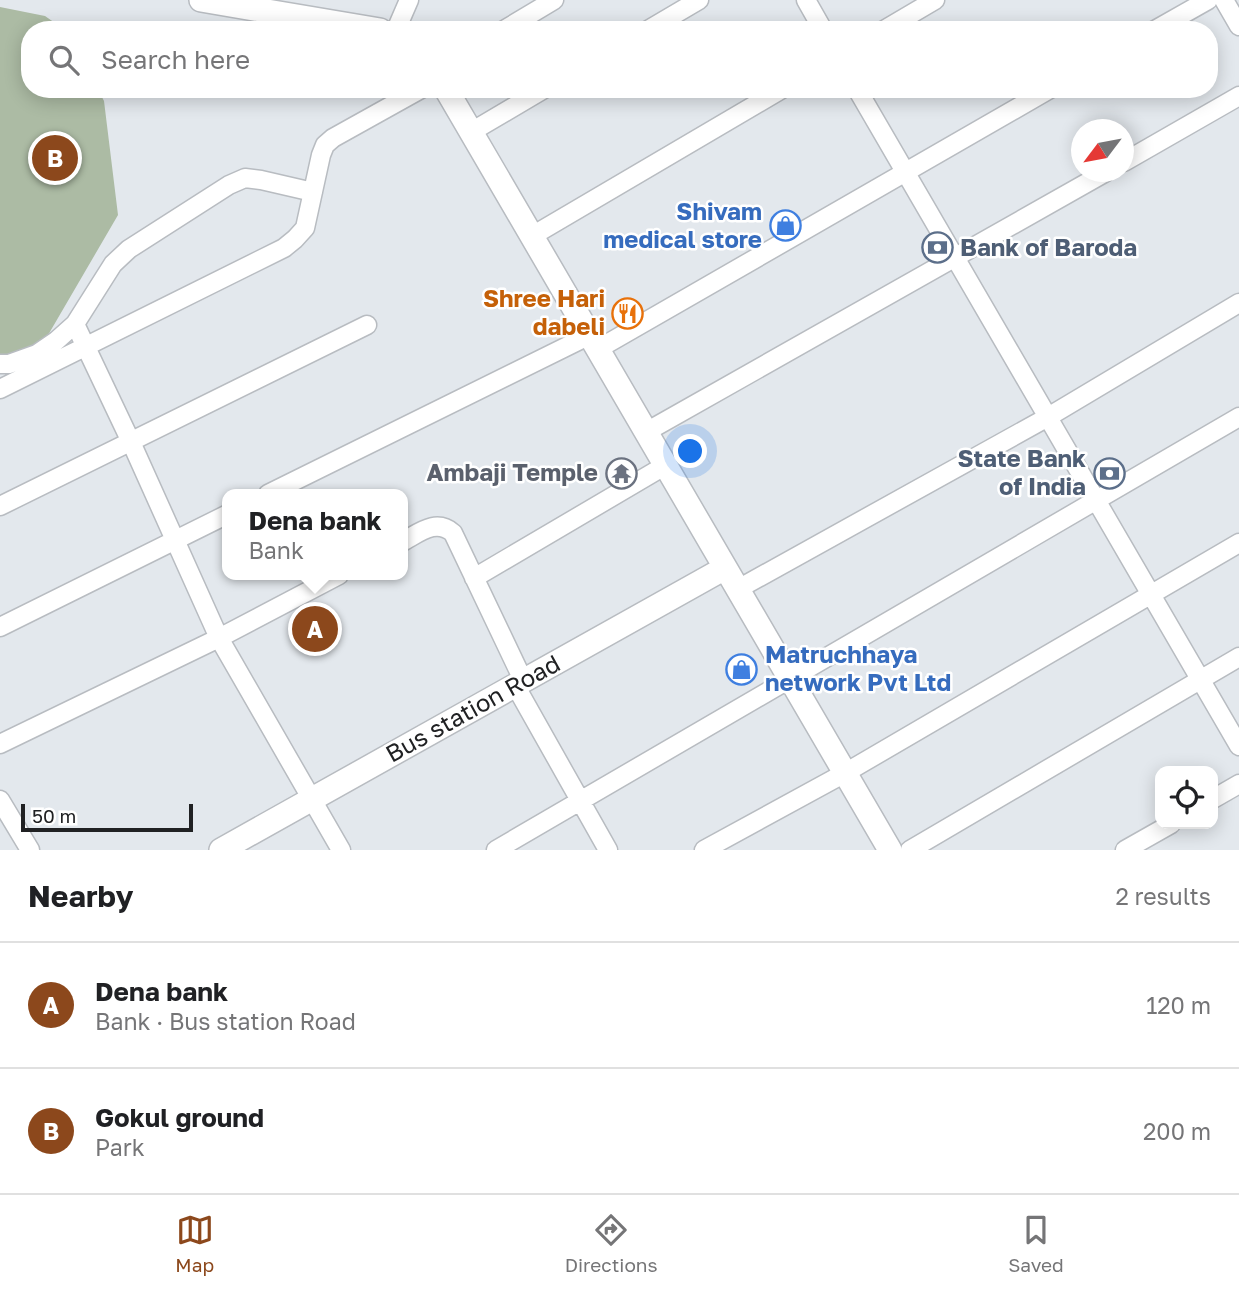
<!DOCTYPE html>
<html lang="en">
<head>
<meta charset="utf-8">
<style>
	:root { --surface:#fff; --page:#f6f6f6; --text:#202124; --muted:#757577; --line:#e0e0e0; --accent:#8c481c }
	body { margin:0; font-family:"Golos Text",sans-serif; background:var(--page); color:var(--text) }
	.controls { position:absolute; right:21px; bottom:21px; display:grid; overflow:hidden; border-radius:14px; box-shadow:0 4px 18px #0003 }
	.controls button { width:63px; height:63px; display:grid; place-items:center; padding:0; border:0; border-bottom:2px solid var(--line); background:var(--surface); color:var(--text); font:35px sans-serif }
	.compass { position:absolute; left:1071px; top:119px; width:63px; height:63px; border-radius:50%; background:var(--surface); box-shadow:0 4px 18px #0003; rotate:238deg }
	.scale { position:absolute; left:21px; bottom:18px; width:172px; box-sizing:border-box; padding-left:7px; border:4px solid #202123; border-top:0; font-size:19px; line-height:24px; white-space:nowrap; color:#202123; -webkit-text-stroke:5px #fff; paint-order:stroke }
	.you { position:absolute; left:691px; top:452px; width:24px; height:24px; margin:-18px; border:5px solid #fff; border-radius:50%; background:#1a73e8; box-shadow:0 0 0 10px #1a73e833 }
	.badge { display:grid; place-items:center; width:46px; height:46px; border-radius:50%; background:var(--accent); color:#fff; font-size:23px; font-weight:700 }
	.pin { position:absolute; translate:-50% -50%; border:4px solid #fff; box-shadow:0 2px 7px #0006 }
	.popup { position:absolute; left:222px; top:489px; width:186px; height:91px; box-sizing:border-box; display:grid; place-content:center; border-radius:14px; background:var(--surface); filter:drop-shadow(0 2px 5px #0005); font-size:23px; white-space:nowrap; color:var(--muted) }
	.popup b { font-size:26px; color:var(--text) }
	.popup::after { content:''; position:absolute; left:50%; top:100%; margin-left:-14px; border:14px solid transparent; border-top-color:var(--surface) }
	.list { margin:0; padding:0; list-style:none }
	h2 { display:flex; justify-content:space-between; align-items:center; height:91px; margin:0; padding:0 28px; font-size:30px }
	h2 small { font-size:23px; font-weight:400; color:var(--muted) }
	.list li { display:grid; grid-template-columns:46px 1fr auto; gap:21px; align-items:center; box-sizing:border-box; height:126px; padding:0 28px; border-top:2px solid var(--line) }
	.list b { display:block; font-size:26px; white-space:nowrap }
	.list p { margin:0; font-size:23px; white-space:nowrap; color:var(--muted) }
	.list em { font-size:23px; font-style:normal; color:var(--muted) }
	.icon { flex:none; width:38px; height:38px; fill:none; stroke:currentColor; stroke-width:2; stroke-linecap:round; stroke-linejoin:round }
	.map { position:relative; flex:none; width:1239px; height:850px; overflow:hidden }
	.search { position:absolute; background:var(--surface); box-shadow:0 4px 18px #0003; left:21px; right:21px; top:21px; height:77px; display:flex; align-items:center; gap:18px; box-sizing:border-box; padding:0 24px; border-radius:28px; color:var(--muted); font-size:26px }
	.sheet { height:343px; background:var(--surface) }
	nav { display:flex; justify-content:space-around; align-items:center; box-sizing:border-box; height:98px; border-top:2px solid var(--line); background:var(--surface); font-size:19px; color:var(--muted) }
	nav a { display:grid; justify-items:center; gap:4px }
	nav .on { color:var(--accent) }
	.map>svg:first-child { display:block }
	.green { fill:#acbba4 }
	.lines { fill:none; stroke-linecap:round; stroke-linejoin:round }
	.minor-casing { stroke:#b8bcc1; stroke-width:21 }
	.tertiary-casing { stroke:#b8bcc1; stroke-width:26 }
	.minor { stroke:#fff; stroke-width:18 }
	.tertiary { stroke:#fff; stroke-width:23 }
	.labels { text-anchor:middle; stroke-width:5; stroke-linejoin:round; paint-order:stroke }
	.shop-label { font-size:24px; font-weight:bold; fill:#366cbe; stroke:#fff; text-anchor:end }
	.service-label { font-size:24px; font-weight:bold; fill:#4e5e75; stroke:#fff; text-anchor:start }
	.food-label { font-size:24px; font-weight:bold; fill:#c56008; stroke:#fff; text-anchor:end }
	.worship-label { font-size:24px; font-weight:bold; fill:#5b616d; stroke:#fff; text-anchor:end }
	.street-label { font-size:24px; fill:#202123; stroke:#fff }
</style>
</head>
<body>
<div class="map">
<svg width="1239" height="850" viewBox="0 0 1239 850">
	<rect width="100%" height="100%" fill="#e3e8ed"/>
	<!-- green -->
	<path class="green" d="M 0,7 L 45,16 L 65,30 L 30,30 L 30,89 L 98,89 L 104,101 L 118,215 L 37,354 L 0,358 Z"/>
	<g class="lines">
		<defs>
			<path id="minor" d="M 806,0 L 823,30
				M 1224,0 L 1239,26
				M 396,30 L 409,0
				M 504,30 L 554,0
				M 648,30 L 699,0
				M 884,30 L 935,0
				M 1155,30 L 1208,0
				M 857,89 L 1239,746
				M 471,132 L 544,89
				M 1124,162 L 1239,96
				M 532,236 L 782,89
				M 75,324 L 131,442 L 219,638 L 341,850
				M 598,349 L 1050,89
				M 0,364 L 9,364 L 37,354 L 56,341 L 75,324 L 113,264 L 129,249 L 229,185 L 245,178 L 261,180 L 313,192
				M 0,389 L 284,248 L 295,239 L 305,228 L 321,155 L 325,145 L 333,138 L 421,89
				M 646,432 L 1106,172
				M 268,494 L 590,335
				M 0,506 L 367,325
				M 402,542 C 419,533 436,518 453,533 L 523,680
				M 474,578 L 666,465
				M 738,589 L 1048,417 L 1239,303
				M 0,627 L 228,514
				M 515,685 L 608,850
				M 0,744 L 219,638 L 339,575
				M 1213,799 L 1239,784
				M 0,800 L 30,850
				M 496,850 L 1239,417
				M 704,850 L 845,773 L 1239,543
				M 910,850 L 1239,657
				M 1125,850 L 1171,824"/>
			<path id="tertiary" d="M 201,0 L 380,30
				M 446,89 L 890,850
				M 221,850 L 725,568"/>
		</defs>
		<!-- minor casing -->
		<use href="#minor" class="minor-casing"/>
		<!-- tertiary casing -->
		<use href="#tertiary" class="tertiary-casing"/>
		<!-- minor -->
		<use href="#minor" class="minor"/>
		<!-- tertiary -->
		<use href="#tertiary" class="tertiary"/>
	</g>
	<!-- icons -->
	<defs>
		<symbol id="shop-ring" viewBox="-11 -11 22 22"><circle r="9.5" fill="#fff" stroke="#3f7fe0" stroke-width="1.5"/><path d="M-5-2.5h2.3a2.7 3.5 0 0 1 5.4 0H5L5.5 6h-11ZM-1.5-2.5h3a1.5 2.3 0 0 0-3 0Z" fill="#3f7fe0"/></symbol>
		<symbol id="bank-ring" viewBox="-11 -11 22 22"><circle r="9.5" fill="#fff" stroke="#5c6f8a" stroke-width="1.5"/><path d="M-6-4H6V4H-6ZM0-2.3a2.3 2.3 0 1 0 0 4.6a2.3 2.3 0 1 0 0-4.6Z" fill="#5c6f8a"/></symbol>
		<symbol id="restaurant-ring" viewBox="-11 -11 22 22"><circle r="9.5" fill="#fff" stroke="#e8710a" stroke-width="1.5"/><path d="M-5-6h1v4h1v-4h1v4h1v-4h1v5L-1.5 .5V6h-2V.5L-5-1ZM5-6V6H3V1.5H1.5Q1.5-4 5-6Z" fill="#e8710a"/></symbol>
		<symbol id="temple-ring" viewBox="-11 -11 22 22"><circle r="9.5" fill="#fff" stroke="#6b7280" stroke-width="1.5"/><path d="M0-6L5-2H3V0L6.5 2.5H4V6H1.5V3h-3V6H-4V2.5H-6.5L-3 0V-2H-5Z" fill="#6b7280"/></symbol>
	</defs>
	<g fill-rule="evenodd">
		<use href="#shop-ring" x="768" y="208" width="35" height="35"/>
		<use href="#bank-ring" x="920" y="230" width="35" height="35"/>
		<use href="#restaurant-ring" x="610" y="296" width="35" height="35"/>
		<use href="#temple-ring" x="604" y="456" width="35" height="35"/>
		<use href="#bank-ring" x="1092" y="456" width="35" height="35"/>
		<use href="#shop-ring" x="724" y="652" width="35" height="35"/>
	</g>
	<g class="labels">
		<!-- shop labels -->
		<g class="shop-label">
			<text x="762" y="220">Shivam<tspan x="762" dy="28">medical store</tspan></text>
			<text x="765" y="663" text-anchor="start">Matruchhaya<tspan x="765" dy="28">network Pvt Ltd</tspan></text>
		</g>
		<!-- service labels -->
		<g class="service-label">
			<text x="960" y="256">Bank of Baroda</text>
			<text x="1086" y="467" text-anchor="end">State Bank<tspan x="1086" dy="28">of India</tspan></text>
		</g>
		<!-- food labels -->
		<g class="food-label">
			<text x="605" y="307">Shree Hari<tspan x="605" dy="28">dabeli</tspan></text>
		</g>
		<!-- worship labels -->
		<g class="worship-label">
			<text x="598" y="481">Ambaji Temple</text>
		</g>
		<!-- street labels -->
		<g class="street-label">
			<text transform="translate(473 709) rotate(-29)" y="8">Bus station Road</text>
		</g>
	</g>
</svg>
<div class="controls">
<button><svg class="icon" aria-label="locate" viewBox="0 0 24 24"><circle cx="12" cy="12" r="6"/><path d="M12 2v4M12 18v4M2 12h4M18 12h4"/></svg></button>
</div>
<svg class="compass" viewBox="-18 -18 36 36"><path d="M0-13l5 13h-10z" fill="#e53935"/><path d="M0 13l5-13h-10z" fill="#757577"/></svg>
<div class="scale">50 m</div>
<div class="you"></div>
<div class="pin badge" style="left:315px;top:629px">A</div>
<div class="popup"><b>Dena bank</b>Bank</div>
<div class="pin badge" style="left:55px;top:158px">B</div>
<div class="search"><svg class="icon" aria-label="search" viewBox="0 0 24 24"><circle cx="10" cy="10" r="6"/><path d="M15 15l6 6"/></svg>Search here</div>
</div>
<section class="sheet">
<h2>Nearby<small>2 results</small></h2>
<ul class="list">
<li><span class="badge">A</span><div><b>Dena bank</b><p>Bank · Bus station Road</p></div><em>120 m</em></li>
<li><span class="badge">B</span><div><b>Gokul ground</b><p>Park</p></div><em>200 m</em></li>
</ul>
</section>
<nav>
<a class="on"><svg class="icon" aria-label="map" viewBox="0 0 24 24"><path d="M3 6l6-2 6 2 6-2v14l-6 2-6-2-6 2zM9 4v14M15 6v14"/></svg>Map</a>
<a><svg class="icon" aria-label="directions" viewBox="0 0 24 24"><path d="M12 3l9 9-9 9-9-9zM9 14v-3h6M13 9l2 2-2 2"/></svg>Directions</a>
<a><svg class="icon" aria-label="saved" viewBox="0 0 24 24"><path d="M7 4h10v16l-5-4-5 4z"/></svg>Saved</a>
</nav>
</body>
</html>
